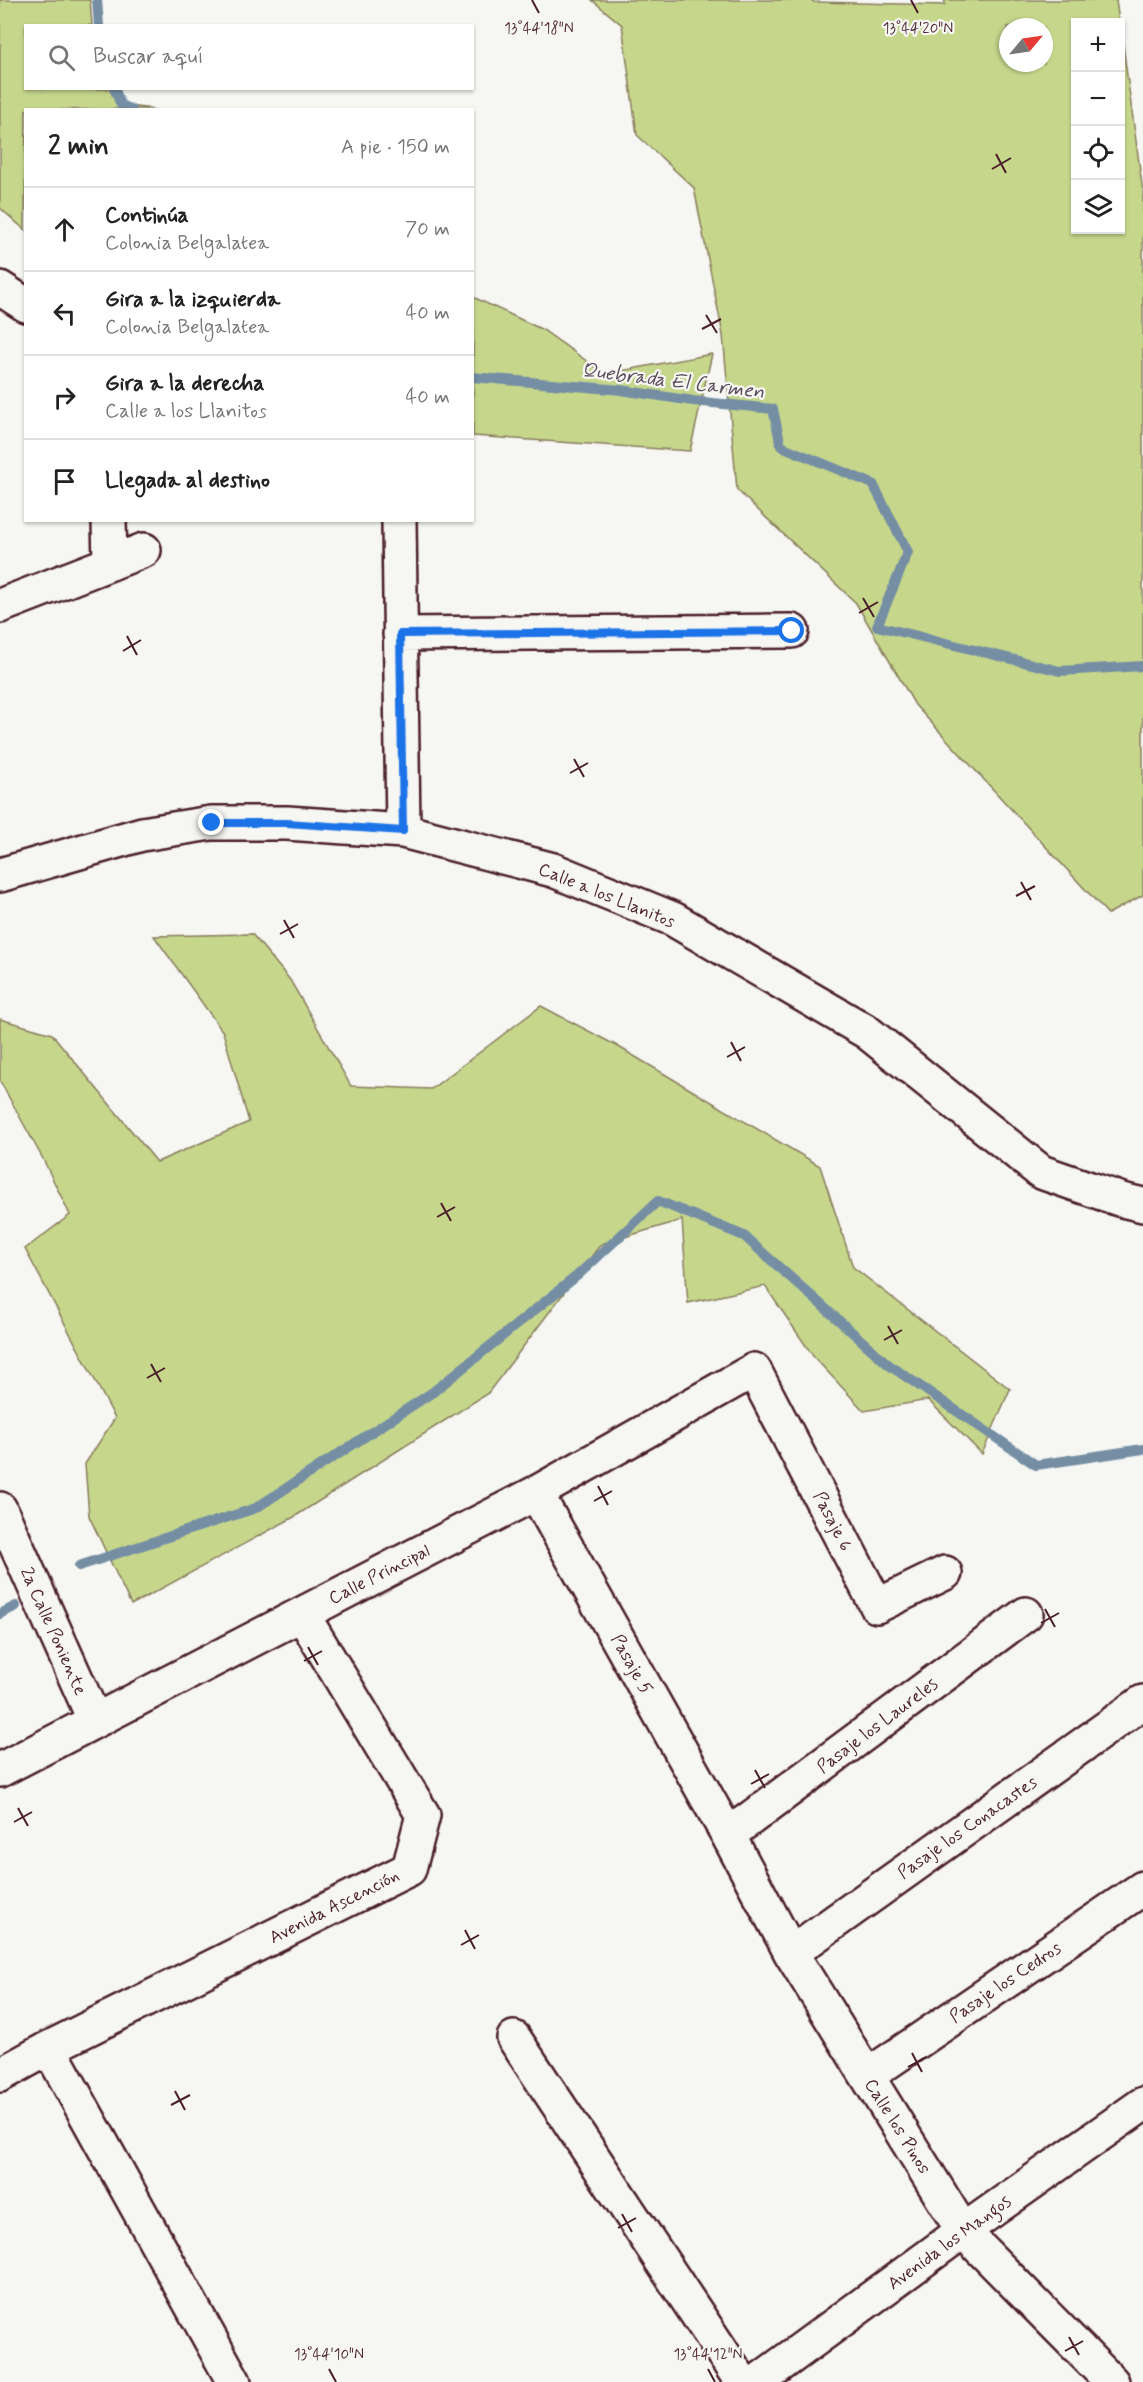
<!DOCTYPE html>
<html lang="es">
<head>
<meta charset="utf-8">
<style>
	:root { --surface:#fff; --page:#f6f6f6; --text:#222; --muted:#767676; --line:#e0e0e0 }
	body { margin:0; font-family:Mynerve,sans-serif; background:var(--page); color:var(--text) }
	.controls { position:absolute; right:18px; top:18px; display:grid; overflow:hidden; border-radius:0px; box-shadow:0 2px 4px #0004 }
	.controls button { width:54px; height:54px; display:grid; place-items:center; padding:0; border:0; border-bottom:2px solid var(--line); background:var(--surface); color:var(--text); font:30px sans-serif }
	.compass { position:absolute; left:999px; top:18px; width:54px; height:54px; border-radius:50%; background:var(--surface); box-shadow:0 2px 4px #0004; rotate:61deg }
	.stop { position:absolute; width:18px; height:18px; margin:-14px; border:4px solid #1a73e8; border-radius:50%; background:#fff }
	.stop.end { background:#1a73e8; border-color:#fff; box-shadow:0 2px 6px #0008 }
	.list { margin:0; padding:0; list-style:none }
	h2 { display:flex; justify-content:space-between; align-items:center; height:78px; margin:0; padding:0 24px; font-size:26px }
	h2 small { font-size:20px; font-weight:400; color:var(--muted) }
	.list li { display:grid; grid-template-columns:39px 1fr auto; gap:18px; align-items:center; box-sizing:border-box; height:84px; padding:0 24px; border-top:2px solid var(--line) }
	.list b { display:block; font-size:22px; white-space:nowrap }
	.list p { margin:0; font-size:20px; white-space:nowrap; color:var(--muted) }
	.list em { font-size:20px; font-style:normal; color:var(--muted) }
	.icon { flex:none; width:33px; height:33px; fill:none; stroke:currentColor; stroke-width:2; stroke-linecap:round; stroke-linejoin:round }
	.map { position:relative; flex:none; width:1143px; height:2382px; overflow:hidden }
	.search { position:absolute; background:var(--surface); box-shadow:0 2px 4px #0004; left:24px; top:24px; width:450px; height:66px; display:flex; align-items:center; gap:15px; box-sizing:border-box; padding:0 21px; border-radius:0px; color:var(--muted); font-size:22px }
	.panel { position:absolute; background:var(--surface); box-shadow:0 2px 4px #0004; left:24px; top:108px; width:450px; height:414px; border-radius:0px }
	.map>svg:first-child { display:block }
	.green { fill:#c6d78c; stroke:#887b5c; stroke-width:1.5; fill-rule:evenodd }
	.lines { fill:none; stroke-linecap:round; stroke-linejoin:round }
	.stream { stroke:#758ea4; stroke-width:10 }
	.street-casing { stroke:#4a1f2b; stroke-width:38 }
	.street { stroke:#f6f6f2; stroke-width:33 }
	.route { stroke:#1a73e8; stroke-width:8 }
	.ticks { fill:none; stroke:#4a1f2b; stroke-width:2 }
	.labels { text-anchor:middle; stroke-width:4.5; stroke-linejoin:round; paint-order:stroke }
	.street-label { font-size:18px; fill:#4a1f2b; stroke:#f6f6f2 }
	.water-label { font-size:20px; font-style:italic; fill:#5c4d5d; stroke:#f6f6f2 }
	.ticks-label { font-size:15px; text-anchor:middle; fill:#4a1f2b; stroke:#f6f6f2; stroke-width:4.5; stroke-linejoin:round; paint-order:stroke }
</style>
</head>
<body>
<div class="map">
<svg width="1143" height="2382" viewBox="0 0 1143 2382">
	<rect width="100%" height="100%" fill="#f6f6f2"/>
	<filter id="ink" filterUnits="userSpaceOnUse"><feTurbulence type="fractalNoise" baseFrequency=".0167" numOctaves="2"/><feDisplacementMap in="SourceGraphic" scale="12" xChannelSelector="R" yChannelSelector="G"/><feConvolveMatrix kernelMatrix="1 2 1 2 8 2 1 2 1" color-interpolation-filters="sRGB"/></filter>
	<g filter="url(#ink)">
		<!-- green -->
		<path class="green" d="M 0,0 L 90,0 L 92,25 L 26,26 L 26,88 L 109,89 L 121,105 L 153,109 L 26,110 L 25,230 L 0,208 Z
			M 592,0 L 811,0 L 814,2 L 944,5 L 945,0 L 1116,0 L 1119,22 L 1076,22 L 1076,230 L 1120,230 L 1121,31 L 1143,192 L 1143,895 L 1108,914 L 915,705 L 856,603 L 737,490 L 723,335 L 694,188 L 637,135 L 622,25 ZM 1008,27 L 1044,27 L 1044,63 L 1008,63 Z
			M 473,297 L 543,330 L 605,374 L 712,354 L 690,451 L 473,436 Z
			M 252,934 L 290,980 L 351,1086 L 431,1089 L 541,1006 L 617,1046 L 820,1166 L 853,1267 L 1010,1389 L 982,1454 L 928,1400 L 864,1411 L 813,1356 L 765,1286 L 688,1303 L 682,1220 L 601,1244 L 488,1393 L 294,1517 L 131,1605 L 89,1516 L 85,1464 L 115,1418 L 25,1249 L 70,1215 L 43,1159 L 0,1081 L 0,1019 L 52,1034 L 157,1162 L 249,1122 L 223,1032 L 154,936 Z"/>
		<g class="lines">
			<!-- stream -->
			<path class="stream" d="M 97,0 L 99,26
				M 114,88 L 121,105 L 132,110
				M 472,377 L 621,390 L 693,401 L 773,409 L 781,446 L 873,484 L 908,552 L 877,626 L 1060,671 L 1143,666
				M 79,1566 L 256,1508 L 433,1392 L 578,1275 L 658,1201 L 744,1236 L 889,1365 L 1036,1465 L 1143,1449
				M 0,1614 L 16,1606"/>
			<defs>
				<path id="street" d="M 0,288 L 26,305
					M 109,520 L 110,563
					M 399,520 L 403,831
					M 0,606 L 144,550
					M 400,634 L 792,631
					M 0,875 L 142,834 L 211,823 L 287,823 L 403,831 L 553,870 L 673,919 L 867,1032 L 1041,1172 L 1122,1200 L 1143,1205
					M 536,1493 L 728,1835 L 791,1953 L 963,2231 L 1112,2382
					M 0,1509 L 94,1719
					M 0,1770 L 536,1493 L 754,1370 L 877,1606 L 945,1573
					M 728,1835 L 1026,1614
					M 791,1953 L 1143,1702
					M 514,2038 L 742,2382
					M 49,2048 L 234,2382
					M 0,2075 L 49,2048 L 409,1869 L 423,1815 L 302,1614
					M 867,2076 L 1143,1888
					M 757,2382 L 963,2231 L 1143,2104"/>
			</defs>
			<!-- street casing -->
			<use href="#street" class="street-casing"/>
			<!-- street -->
			<use href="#street" class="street"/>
		</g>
	</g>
	<g class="lines" filter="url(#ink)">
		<!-- route -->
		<path class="route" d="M 212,823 L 287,823 L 403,831 L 400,634 L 792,631"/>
	</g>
	<!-- ticks -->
	<path class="ticks" d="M 532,0 L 539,13M 911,0 L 918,13M 996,154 L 1006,173M 992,169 L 1011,158M 706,315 L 717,333M 702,329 L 721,319M 863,598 L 874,617M 859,613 L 878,602M 127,636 L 137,655M 123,651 L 141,640M 574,759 L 584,777M 570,773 L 588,763M 1021,882 L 1031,900M 1016,896 L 1035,886M 284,920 L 294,938M 280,934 L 298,924M 731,1042 L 741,1061M 727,1057 L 745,1047M 441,1203 L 451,1221M 437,1217 L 455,1207M 888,1326 L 898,1344M 884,1340 L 902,1330M 151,1364 L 161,1382M 147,1378 L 165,1368M 598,1486 L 608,1505M 594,1501 L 612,1491M 1045,1609 L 1055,1627M 1041,1623 L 1059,1613M 308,1647 L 318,1665M 304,1661 L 322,1651M 755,1770 L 765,1788M 751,1784 L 769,1774M 18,1808 L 28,1826M 14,1822 L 32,1812M 465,1930 L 475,1949M 461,1945 L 479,1935M 912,2053 L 922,2072M 908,2067 L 926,2057M 175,2091 L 185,2110M 171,2105 L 190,2095M 622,2214 L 632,2232M 618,2228 L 636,2218M 1069,2337 L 1079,2355M 1065,2351 L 1083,2341M 329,2369 L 336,2382M 708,2369 L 715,2382"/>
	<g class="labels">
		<!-- street labels -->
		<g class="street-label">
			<text transform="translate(607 895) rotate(22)" y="6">Calle a los Llanitos</text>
			<text transform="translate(833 1521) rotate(63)" y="6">Pasaje 6</text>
			<text transform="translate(379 1574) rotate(-27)" y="6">Calle Principal</text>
			<text transform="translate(54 1631) rotate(66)" y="6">2a Calle Poniente</text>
			<text transform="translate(632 1664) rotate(61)" y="6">Pasaje 5</text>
			<text transform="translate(877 1725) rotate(-37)" y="6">Pasaje los Laureles</text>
			<text transform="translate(967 1827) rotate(-35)" y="6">Pasaje los Conacastes</text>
			<text transform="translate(334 1906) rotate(-27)" y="6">Avenida Ascención</text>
			<text transform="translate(1005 1982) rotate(-34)" y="6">Pasaje los Cedros</text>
			<text transform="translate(898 2126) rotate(58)" y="6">Calle los Pinos</text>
			<text transform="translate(949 2242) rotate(-36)" y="6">Avenida los Mangos</text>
		</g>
		<!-- water labels -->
		<g class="water-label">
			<text transform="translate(673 380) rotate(7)" y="7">Quebrada El Carmen</text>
		</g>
	</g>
	<g class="ticks-label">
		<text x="539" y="33">13°44'18"N</text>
		<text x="918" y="33">13°44'20"N</text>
		<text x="329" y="2359">13°44'10"N</text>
		<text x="708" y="2359">13°44'12"N</text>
	</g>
</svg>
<div class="controls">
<button>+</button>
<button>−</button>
<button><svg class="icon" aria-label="locate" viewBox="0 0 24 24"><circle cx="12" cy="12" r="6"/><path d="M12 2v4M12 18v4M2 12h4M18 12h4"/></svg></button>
<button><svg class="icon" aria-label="layers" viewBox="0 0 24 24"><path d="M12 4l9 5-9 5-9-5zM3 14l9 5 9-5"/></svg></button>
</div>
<svg class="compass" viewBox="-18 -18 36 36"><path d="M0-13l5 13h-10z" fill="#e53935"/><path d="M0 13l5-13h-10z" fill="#767676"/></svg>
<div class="stop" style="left:792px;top:631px"></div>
<div class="stop end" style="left:212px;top:823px"></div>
<div class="search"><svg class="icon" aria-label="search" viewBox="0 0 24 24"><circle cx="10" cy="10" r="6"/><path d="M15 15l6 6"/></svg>Buscar aquí</div>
<section class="panel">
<h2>2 min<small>A pie · 150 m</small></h2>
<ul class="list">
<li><svg class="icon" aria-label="ahead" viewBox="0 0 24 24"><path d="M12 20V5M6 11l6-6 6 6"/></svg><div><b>Continúa</b><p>Colonia Belgalatea</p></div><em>70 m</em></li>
<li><svg class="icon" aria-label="left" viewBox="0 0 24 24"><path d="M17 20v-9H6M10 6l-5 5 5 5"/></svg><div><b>Gira a la izquierda</b><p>Colonia Belgalatea</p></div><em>40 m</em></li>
<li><svg class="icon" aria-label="right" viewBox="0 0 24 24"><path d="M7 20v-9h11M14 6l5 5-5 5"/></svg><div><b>Gira a la derecha</b><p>Calle a los Llanitos</p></div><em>40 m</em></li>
<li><svg class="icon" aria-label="arrive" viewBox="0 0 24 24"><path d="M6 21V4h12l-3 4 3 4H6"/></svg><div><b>Llegada al destino</b></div></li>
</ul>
</section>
</div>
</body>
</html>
